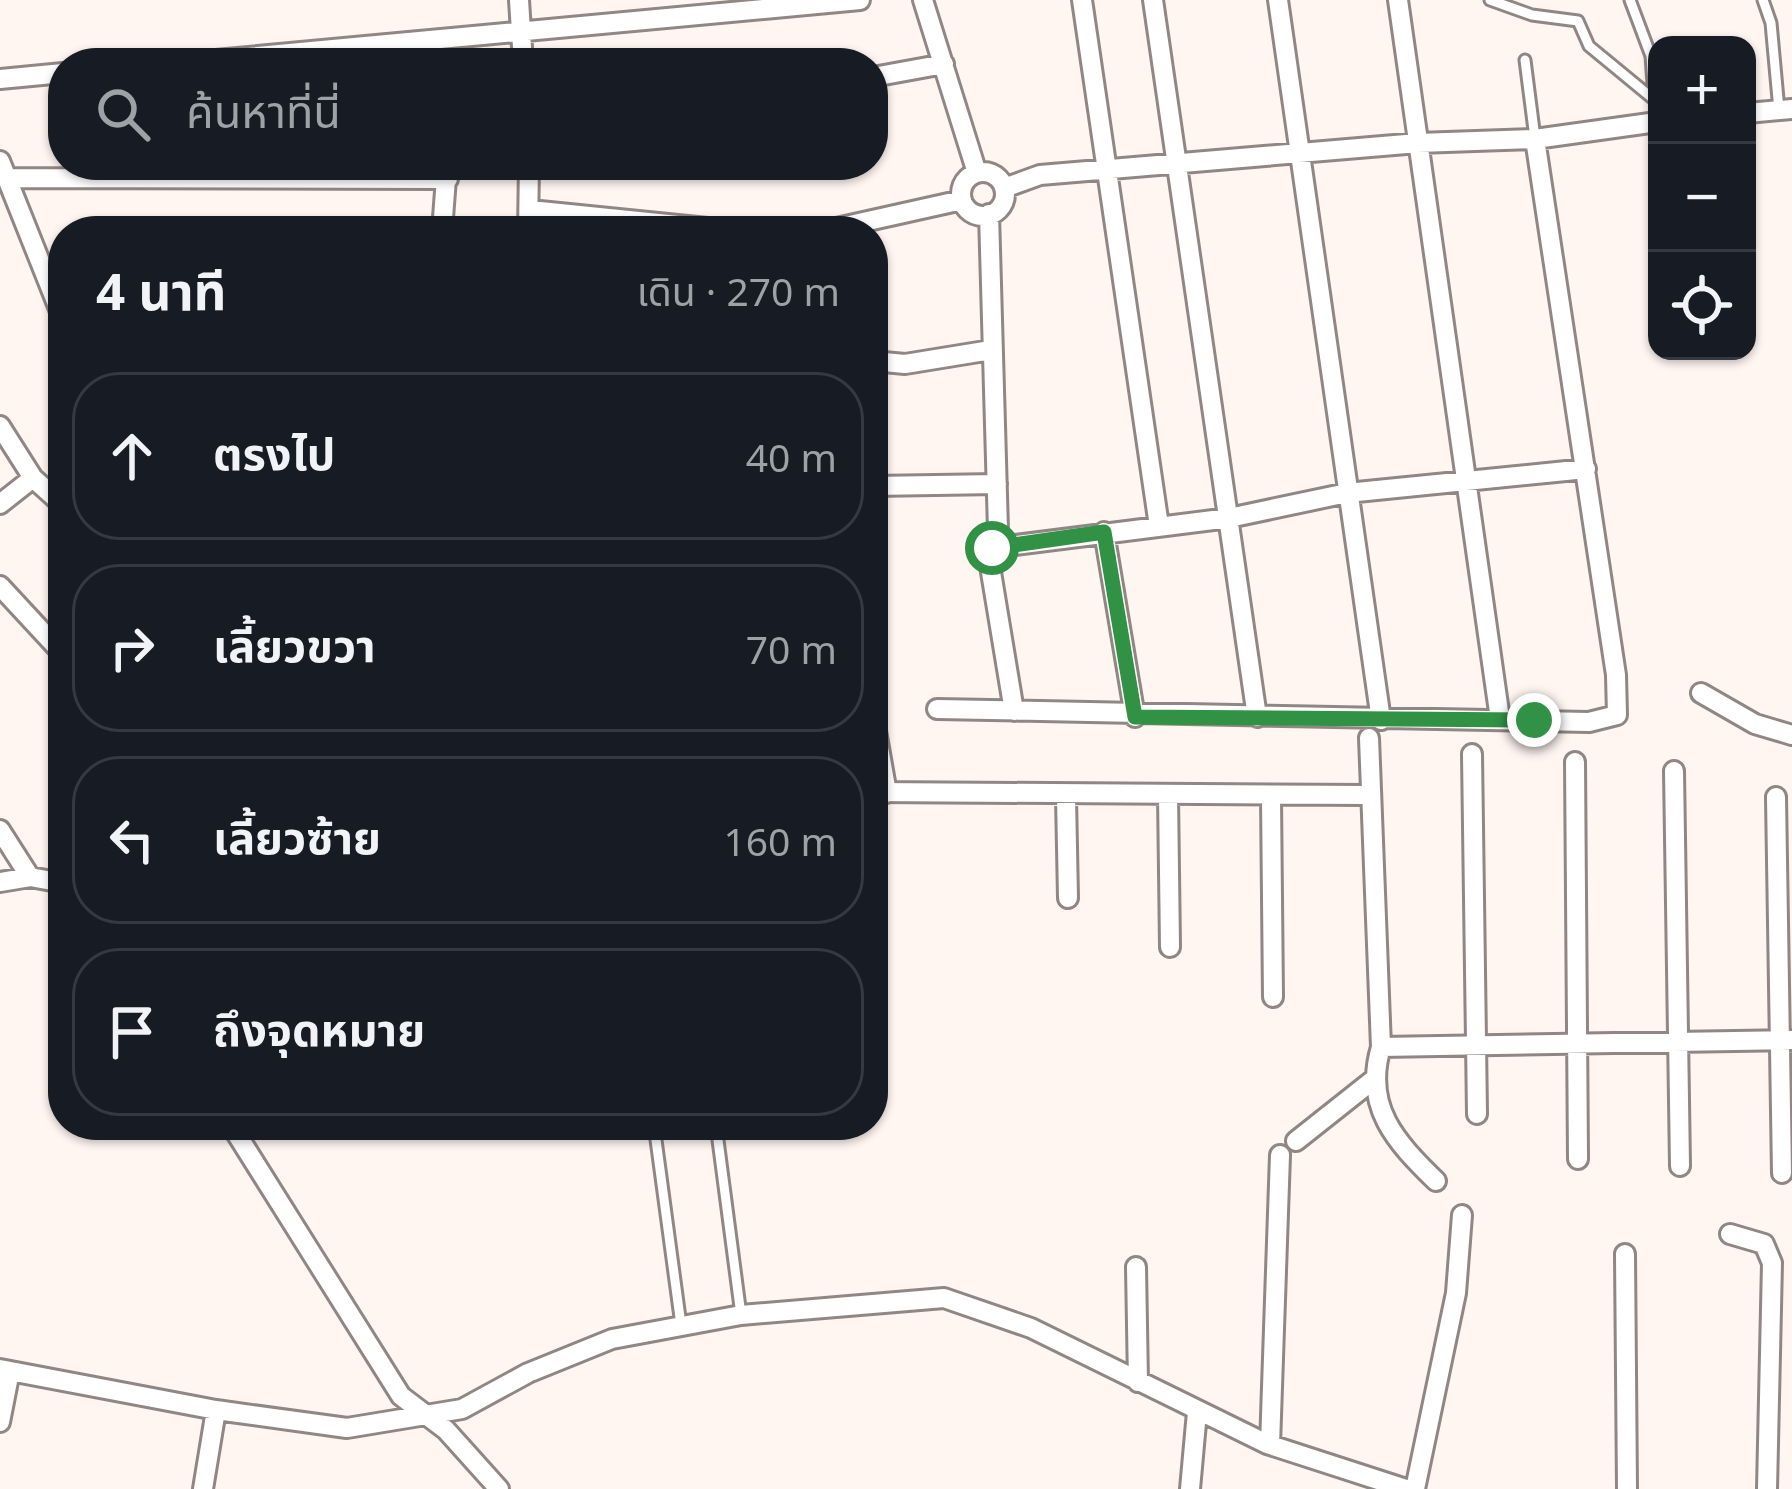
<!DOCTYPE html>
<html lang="th">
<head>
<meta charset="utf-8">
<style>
	:root { --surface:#171b24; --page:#20242c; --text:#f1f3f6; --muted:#9ea1a6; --line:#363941 }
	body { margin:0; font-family:"Noto Sans","Noto Sans Thai",sans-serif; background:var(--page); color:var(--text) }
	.controls { position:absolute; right:36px; top:36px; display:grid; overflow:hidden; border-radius:24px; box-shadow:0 3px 9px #0004 }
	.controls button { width:108px; height:108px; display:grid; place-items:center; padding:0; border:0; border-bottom:3px solid var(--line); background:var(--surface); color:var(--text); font:60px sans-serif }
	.stop { position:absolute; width:36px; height:36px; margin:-27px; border:9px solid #319145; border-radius:50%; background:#fff }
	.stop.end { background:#319145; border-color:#fff; box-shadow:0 3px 12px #0008 }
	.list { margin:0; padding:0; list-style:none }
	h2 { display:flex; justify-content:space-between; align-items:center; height:156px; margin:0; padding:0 48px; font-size:51px }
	h2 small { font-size:39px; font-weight:400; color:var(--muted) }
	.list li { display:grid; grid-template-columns:78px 1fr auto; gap:36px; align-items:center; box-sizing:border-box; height:168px; margin:0 24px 24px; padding:0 24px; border:3px solid var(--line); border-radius:48px }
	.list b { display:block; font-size:45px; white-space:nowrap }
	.list em { font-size:39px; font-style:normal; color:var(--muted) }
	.icon { flex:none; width:66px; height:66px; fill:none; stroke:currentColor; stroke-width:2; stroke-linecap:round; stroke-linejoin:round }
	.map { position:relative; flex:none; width:1792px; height:1489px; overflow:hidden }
	.search { position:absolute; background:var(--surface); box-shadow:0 3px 9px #0004; left:48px; top:48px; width:840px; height:132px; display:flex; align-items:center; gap:30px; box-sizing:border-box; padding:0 42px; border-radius:48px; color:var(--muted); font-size:45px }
	.panel { position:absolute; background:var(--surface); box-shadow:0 3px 9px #0004; left:48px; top:216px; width:840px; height:924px; border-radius:48px }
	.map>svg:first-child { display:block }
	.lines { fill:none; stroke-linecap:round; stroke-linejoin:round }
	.lane-casing { stroke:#908784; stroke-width:15 }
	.street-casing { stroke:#908784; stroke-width:24 }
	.lane { stroke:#fff; stroke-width:9 }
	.street { stroke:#fff; stroke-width:18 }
	.route { stroke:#319145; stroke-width:15 }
</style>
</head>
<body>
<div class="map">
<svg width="1792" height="1489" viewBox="0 0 1792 1489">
	<rect width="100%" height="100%" fill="#fff5f1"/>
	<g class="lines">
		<defs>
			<path id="lane" d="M 1490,0 L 1532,15 L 1578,21 L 1589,46 L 1657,102
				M 1630,0 L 1651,56 L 1654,97
				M 1763,0 L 1771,23 L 1779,110
				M 1525,60 L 1535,138
				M 654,1125 L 681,1325
				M 716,1125 L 741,1315"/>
			<path id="street" d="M 519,0 L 523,63
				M 923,0 L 977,173
				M 1082,0 L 1159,526
				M 1153,0 L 1257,717
				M 1278,0 L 1381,720
				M 1398,0 L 1500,719
				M 183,63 L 860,0
				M 873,77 L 944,64
				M 0,79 L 63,73
				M 1747,113 L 1792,109
				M 0,161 L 63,319
				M961 194a22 22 0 1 1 44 0a22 22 0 1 1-44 0Z
				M 6,178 L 448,179
				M 1004,188 L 1040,175 L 1418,143 L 1535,139 L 1657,122
				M 530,210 L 737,231
				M 989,214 L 998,530
				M 442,231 L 447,165
				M 528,231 L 529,165
				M 823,231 L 962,200
				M 873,361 L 905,364 L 991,350
				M 0,426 L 33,478
				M 873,486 L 997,484
				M 0,504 L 33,478 L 63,505
				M 1104,532 L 1135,717
				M 0,586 L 63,654
				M 1701,693 L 1755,724 L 1792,735
				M 937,709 L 1589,722 L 1617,715 L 1616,675 L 1535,139
				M 1014,711 L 988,554 L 992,548 L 1229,518 L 1347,493 L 1586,469
				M 873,714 L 887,793
				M 1369,738 L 1381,1047 C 1363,1107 1396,1142 1436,1181
				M 1472,754 L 1477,1114
				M 1575,762 L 1578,1159
				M 1674,771 L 1680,1166
				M 873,792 L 1368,795
				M 1168,795 L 1170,947
				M 1066,797 L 1068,898
				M 1776,797 L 1782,1173
				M 1271,798 L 1273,997
				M 0,830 L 30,877
				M 0,882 L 30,877 L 63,883
				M 1381,1047 L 1792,1040
				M 231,1125 L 401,1396 L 446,1430 L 499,1489
				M 1296,1141 L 1373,1080
				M 1730,1234 L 1764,1244 L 1772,1263 L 1767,1489
				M 1625,1254 L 1627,1489
				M 1136,1267 L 1138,1382
				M 0,1369 L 216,1410 L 347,1428 L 462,1409 L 528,1373 L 612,1339 L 741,1315 L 944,1298 L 1031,1328 L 1267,1444 L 1406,1489
				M 0,1422 L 10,1371
				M 1270,1445 L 1280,1155
				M 203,1489 L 216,1410
				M 1190,1489 L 1197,1412
				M 1415,1489 L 1456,1293 L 1462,1215"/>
		</defs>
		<!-- lane casing -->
		<use href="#lane" class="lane-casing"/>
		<!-- street casing -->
		<use href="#street" class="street-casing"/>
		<!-- lane -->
		<use href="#lane" class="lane"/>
		<!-- street -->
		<use href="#street" class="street"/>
	</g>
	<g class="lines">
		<!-- route -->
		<path class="route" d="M 992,548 L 1104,532 L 1135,717 L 1534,720"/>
	</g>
</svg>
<div class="controls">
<button>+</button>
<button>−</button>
<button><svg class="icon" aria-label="locate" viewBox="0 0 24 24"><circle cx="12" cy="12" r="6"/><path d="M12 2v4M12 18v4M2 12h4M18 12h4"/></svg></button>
</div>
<div class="stop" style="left:992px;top:548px"></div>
<div class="stop end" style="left:1534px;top:720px"></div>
<div class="search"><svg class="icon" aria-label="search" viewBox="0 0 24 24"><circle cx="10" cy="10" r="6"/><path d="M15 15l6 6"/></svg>ค้นหาที่นี่</div>
<section class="panel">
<h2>4 นาที<small>เดิน · 270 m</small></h2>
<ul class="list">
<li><svg class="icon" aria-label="ahead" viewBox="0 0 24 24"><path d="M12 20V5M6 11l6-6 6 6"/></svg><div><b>ตรงไป</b></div><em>40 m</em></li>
<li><svg class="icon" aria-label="right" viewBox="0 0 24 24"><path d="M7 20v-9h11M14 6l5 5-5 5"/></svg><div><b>เลี้ยวขวา</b></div><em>70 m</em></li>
<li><svg class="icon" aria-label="left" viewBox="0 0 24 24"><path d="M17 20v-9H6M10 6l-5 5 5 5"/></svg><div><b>เลี้ยวซ้าย</b></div><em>160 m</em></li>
<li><svg class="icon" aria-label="arrive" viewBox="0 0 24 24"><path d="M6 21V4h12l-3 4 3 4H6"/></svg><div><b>ถึงจุดหมาย</b></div></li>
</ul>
</section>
</div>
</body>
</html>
